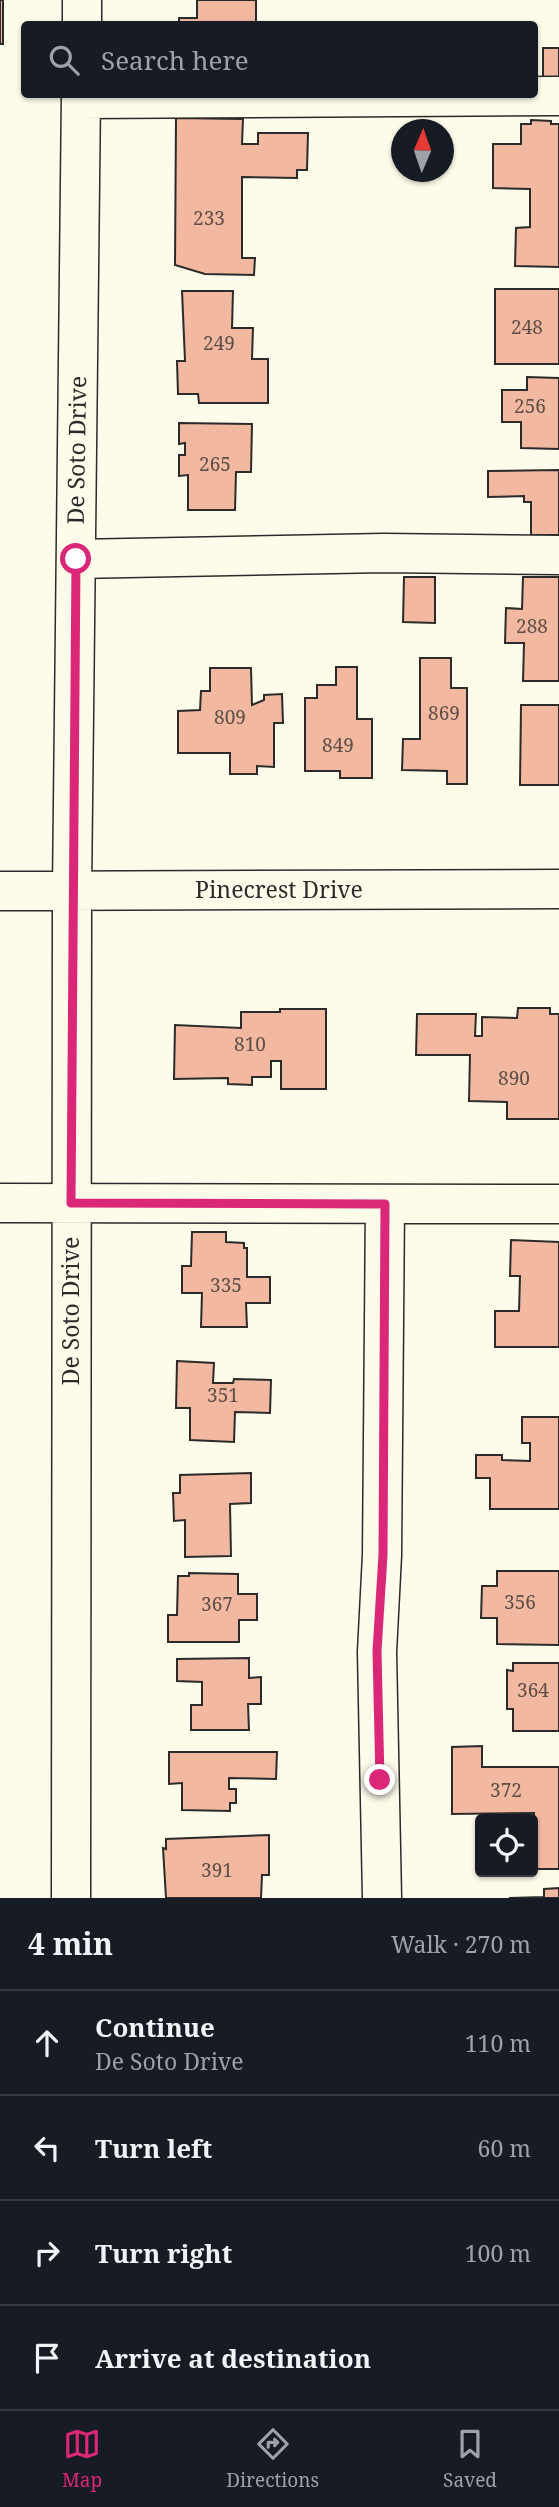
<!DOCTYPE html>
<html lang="en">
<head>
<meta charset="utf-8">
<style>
	:root { --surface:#171b24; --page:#242831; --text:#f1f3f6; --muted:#9ea1a6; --line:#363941; --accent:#db2777 }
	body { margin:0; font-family:"Noto Serif",serif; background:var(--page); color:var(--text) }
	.controls { position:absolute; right:21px; bottom:21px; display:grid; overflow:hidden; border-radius:7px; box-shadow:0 2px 5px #0004 }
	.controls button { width:63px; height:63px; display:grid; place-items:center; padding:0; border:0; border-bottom:2px solid var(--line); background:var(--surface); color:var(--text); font:35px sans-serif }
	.compass { position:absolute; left:391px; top:119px; width:63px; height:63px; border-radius:50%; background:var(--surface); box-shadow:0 2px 5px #0004; rotate:2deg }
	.stop { position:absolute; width:21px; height:21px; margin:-16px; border:5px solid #db2777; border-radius:50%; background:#fff }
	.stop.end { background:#db2777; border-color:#fff; box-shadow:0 2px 7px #0008 }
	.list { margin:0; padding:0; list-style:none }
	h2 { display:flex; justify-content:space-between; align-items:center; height:91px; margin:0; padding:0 28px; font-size:30px }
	h2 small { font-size:23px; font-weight:400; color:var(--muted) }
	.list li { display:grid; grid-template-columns:46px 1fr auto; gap:21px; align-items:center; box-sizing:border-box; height:105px; padding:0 28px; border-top:2px solid var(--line) }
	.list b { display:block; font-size:26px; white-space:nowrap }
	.list p { margin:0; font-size:23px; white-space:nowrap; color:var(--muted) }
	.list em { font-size:23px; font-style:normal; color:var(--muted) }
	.icon { flex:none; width:38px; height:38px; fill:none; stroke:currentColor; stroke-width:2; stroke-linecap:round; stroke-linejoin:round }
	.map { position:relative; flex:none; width:559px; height:1898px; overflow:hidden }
	.search { position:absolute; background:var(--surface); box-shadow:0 2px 5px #0004; left:21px; right:21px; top:21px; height:77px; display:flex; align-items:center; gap:18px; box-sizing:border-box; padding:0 24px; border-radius:7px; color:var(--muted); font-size:26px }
	.sheet { height:511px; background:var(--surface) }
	nav { display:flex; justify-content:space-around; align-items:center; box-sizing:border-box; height:98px; border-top:2px solid var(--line); background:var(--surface); font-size:19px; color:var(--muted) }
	nav a { display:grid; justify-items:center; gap:4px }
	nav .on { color:var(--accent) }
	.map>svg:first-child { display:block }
	.building { fill:#f2b8a0; stroke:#2b2b2b; stroke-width:2 }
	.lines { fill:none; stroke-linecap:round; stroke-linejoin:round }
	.minor-casing { stroke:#2b2b2b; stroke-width:41 }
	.minor { stroke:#fdfbea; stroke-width:38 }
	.route { stroke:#db2777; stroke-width:9 }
	.labels { text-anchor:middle; stroke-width:5; stroke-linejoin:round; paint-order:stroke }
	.number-label { font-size:19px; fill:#5d4e48 }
	.street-label { font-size:23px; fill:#2b2b2b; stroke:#fdfbea }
</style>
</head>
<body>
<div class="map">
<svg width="559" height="1898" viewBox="0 0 559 1898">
	<rect width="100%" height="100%" fill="#fdfbea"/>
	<!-- building -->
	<path class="building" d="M 0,0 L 3,0 L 3,44 L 0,44 Z
		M 197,0 L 256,0 L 256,24 L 179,24 L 179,18 L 197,18 Z
		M 543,48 L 559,48 L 559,77 L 543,77 Z
		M 176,118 L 243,119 L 242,144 L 258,144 L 258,133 L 308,133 L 307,170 L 297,170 L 297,178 L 242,177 L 242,258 L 255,258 L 254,275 L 205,274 L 175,265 Z
		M 531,120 L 551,121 L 551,124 L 559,124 L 559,267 L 515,266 L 516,228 L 530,227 L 530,189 L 493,188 L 493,144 L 521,144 L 521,124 L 531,124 Z
		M 495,289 L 559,289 L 559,364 L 495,364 Z
		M 182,291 L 233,291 L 232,328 L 253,328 L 252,359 L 268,359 L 268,403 L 199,403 L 198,394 L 178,394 L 177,361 L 185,361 Z
		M 527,377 L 559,378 L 559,449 L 521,448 L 521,422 L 502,422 L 502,390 L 527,390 Z
		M 179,423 L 252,424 L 251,472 L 236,472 L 235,510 L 188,510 L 188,475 L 179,476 L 179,455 L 185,455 L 185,443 L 179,444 Z
		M 559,470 L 559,535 L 531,535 L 531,502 L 524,502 L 524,496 L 488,497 L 488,471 Z
		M 404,577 L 435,577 L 435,623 L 403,622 Z
		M 523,577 L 559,577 L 559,681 L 523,681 L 524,643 L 505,643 L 506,608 L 522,609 Z
		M 420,658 L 451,658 L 451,688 L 467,688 L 467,784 L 447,784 L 447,771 L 402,770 L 403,739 L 420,739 Z
		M 336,667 L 357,667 L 357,719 L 372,719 L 372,778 L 340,778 L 340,771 L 305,771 L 305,698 L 317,698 L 317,685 L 336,685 Z
		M 210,668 L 251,668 L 252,705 L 264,700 L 264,695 L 282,694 L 283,723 L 274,723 L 274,767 L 257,766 L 257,774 L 230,774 L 230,753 L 178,753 L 178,711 L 200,710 L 201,691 L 210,691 Z
		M 521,705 L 559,705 L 559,785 L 520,785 Z
		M 518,1008 L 550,1008 L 550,1014 L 559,1014 L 559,1119 L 507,1119 L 507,1102 L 469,1101 L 470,1055 L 416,1055 L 417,1014 L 476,1014 L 475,1036 L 482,1036 L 482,1017 L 517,1018 Z
		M 280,1009 L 326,1009 L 326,1089 L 281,1089 L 281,1061 L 271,1061 L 271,1077 L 252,1077 L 252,1085 L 228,1084 L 228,1078 L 174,1079 L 175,1025 L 241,1028 L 241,1012 L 280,1012 Z
		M 192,1232 L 226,1232 L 226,1242 L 244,1243 L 244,1248 L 247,1248 L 247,1277 L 270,1277 L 270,1303 L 246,1303 L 247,1327 L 201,1327 L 202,1293 L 182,1293 L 182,1266 L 191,1266 Z
		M 511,1240 L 559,1242 L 559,1347 L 495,1347 L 495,1311 L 519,1311 L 520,1276 L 510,1276 Z
		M 177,1361 L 214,1363 L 213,1383 L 233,1383 L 234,1379 L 271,1380 L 270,1413 L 235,1412 L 234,1442 L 190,1440 L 190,1408 L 176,1408 Z
		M 522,1417 L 559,1417 L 559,1509 L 490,1509 L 490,1478 L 476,1478 L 476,1455 L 502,1455 L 502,1460 L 530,1461 L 530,1443 L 522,1443 Z
		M 251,1473 L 251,1503 L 230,1504 L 231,1556 L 185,1557 L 185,1520 L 174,1521 L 173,1493 L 180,1493 L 180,1475 Z
		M 497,1571 L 559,1571 L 559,1645 L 497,1644 L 497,1618 L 481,1618 L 482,1586 L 497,1586 Z
		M 189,1573 L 238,1574 L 238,1594 L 257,1594 L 257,1620 L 239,1620 L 239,1642 L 168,1642 L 168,1615 L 177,1615 L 178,1576 L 189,1576 Z
		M 249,1658 L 249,1678 L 261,1677 L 261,1704 L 248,1704 L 249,1730 L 191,1730 L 191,1705 L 202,1705 L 202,1682 L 177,1681 L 177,1659 Z
		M 513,1663 L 559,1663 L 559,1731 L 513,1731 L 513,1709 L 507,1709 L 507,1670 L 513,1671 Z
		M 482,1746 L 482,1767 L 559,1767 L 559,1869 L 533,1869 L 534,1813 L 452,1814 L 452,1747 Z
		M 169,1752 L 277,1752 L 276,1779 L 229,1778 L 229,1789 L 236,1789 L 236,1803 L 230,1803 L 230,1811 L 182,1810 L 182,1783 L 169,1784 Z
		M 269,1835 L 269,1875 L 262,1875 L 261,1898 L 166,1898 L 163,1848 L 166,1849 L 166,1839 Z
		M 559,1888 L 559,1898 L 509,1898 L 544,1897 L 544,1889 Z"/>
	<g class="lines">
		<defs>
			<path id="minor" d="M 82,24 L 82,0
				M 81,99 L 559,96
				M 76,559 L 384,553 L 559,555
				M 0,891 L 559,889
				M 0,1203 L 559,1204
				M 71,1898 L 72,891 L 81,94
				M 382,1898 L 377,1652 L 382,1555 L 385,1204"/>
		</defs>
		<!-- minor casing -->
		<use href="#minor" class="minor-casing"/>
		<!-- minor -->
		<use href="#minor" class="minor"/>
	</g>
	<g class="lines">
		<!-- route -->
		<path class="route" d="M 76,559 L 71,1203 L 385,1204 L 383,1555 L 377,1651 L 380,1780"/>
	</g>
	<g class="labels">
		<!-- number labels -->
		<g class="number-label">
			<text x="209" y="225">233</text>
			<text x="527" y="334">248</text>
			<text x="219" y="350">249</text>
			<text x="530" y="413">256</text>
			<text x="215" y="471">265</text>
			<text x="532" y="633">288</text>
			<text x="444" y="720">869</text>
			<text x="230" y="724">809</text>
			<text x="338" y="752">849</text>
			<text x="250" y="1051">810</text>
			<text x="514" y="1085">890</text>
			<text x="226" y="1292">335</text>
			<text x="223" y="1402">351</text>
			<text x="520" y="1609">356</text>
			<text x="217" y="1611">367</text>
			<text x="533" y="1697">364</text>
			<text x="506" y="1797">372</text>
			<text x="217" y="1877">391</text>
		</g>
		<!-- street labels -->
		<g class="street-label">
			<text transform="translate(77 450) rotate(-89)" y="8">De Soto Drive</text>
			<text x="279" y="898">Pinecrest Drive</text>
			<text transform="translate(71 1311) rotate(-90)" y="8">De Soto Drive</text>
		</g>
	</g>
</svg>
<div class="controls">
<button><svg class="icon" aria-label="locate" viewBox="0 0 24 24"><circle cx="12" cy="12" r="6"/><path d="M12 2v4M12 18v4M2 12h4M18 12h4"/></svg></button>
</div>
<svg class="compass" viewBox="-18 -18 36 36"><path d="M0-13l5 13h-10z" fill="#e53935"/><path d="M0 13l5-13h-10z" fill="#9ea1a6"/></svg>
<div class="stop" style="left:76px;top:559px"></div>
<div class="stop end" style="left:380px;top:1780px"></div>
<div class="search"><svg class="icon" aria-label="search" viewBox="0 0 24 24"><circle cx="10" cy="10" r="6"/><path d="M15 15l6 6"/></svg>Search here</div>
</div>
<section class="sheet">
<h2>4 min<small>Walk · 270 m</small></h2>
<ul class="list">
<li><svg class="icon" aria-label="ahead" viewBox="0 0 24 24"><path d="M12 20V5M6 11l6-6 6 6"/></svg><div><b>Continue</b><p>De Soto Drive</p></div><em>110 m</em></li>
<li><svg class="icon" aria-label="left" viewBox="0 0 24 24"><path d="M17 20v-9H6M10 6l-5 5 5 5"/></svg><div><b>Turn left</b></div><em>60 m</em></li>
<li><svg class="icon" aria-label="right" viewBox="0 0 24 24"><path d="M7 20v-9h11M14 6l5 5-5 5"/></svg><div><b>Turn right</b></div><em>100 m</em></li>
<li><svg class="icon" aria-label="arrive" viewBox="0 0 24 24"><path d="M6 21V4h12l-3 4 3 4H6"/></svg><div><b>Arrive at destination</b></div></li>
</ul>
</section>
<nav>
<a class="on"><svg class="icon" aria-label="map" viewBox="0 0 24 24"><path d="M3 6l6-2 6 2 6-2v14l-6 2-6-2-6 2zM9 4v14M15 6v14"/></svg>Map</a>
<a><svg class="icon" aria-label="directions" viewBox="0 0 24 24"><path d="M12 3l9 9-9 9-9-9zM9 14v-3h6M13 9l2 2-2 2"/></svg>Directions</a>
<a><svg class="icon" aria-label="saved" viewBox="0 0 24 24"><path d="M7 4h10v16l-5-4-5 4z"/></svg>Saved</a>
</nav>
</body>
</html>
